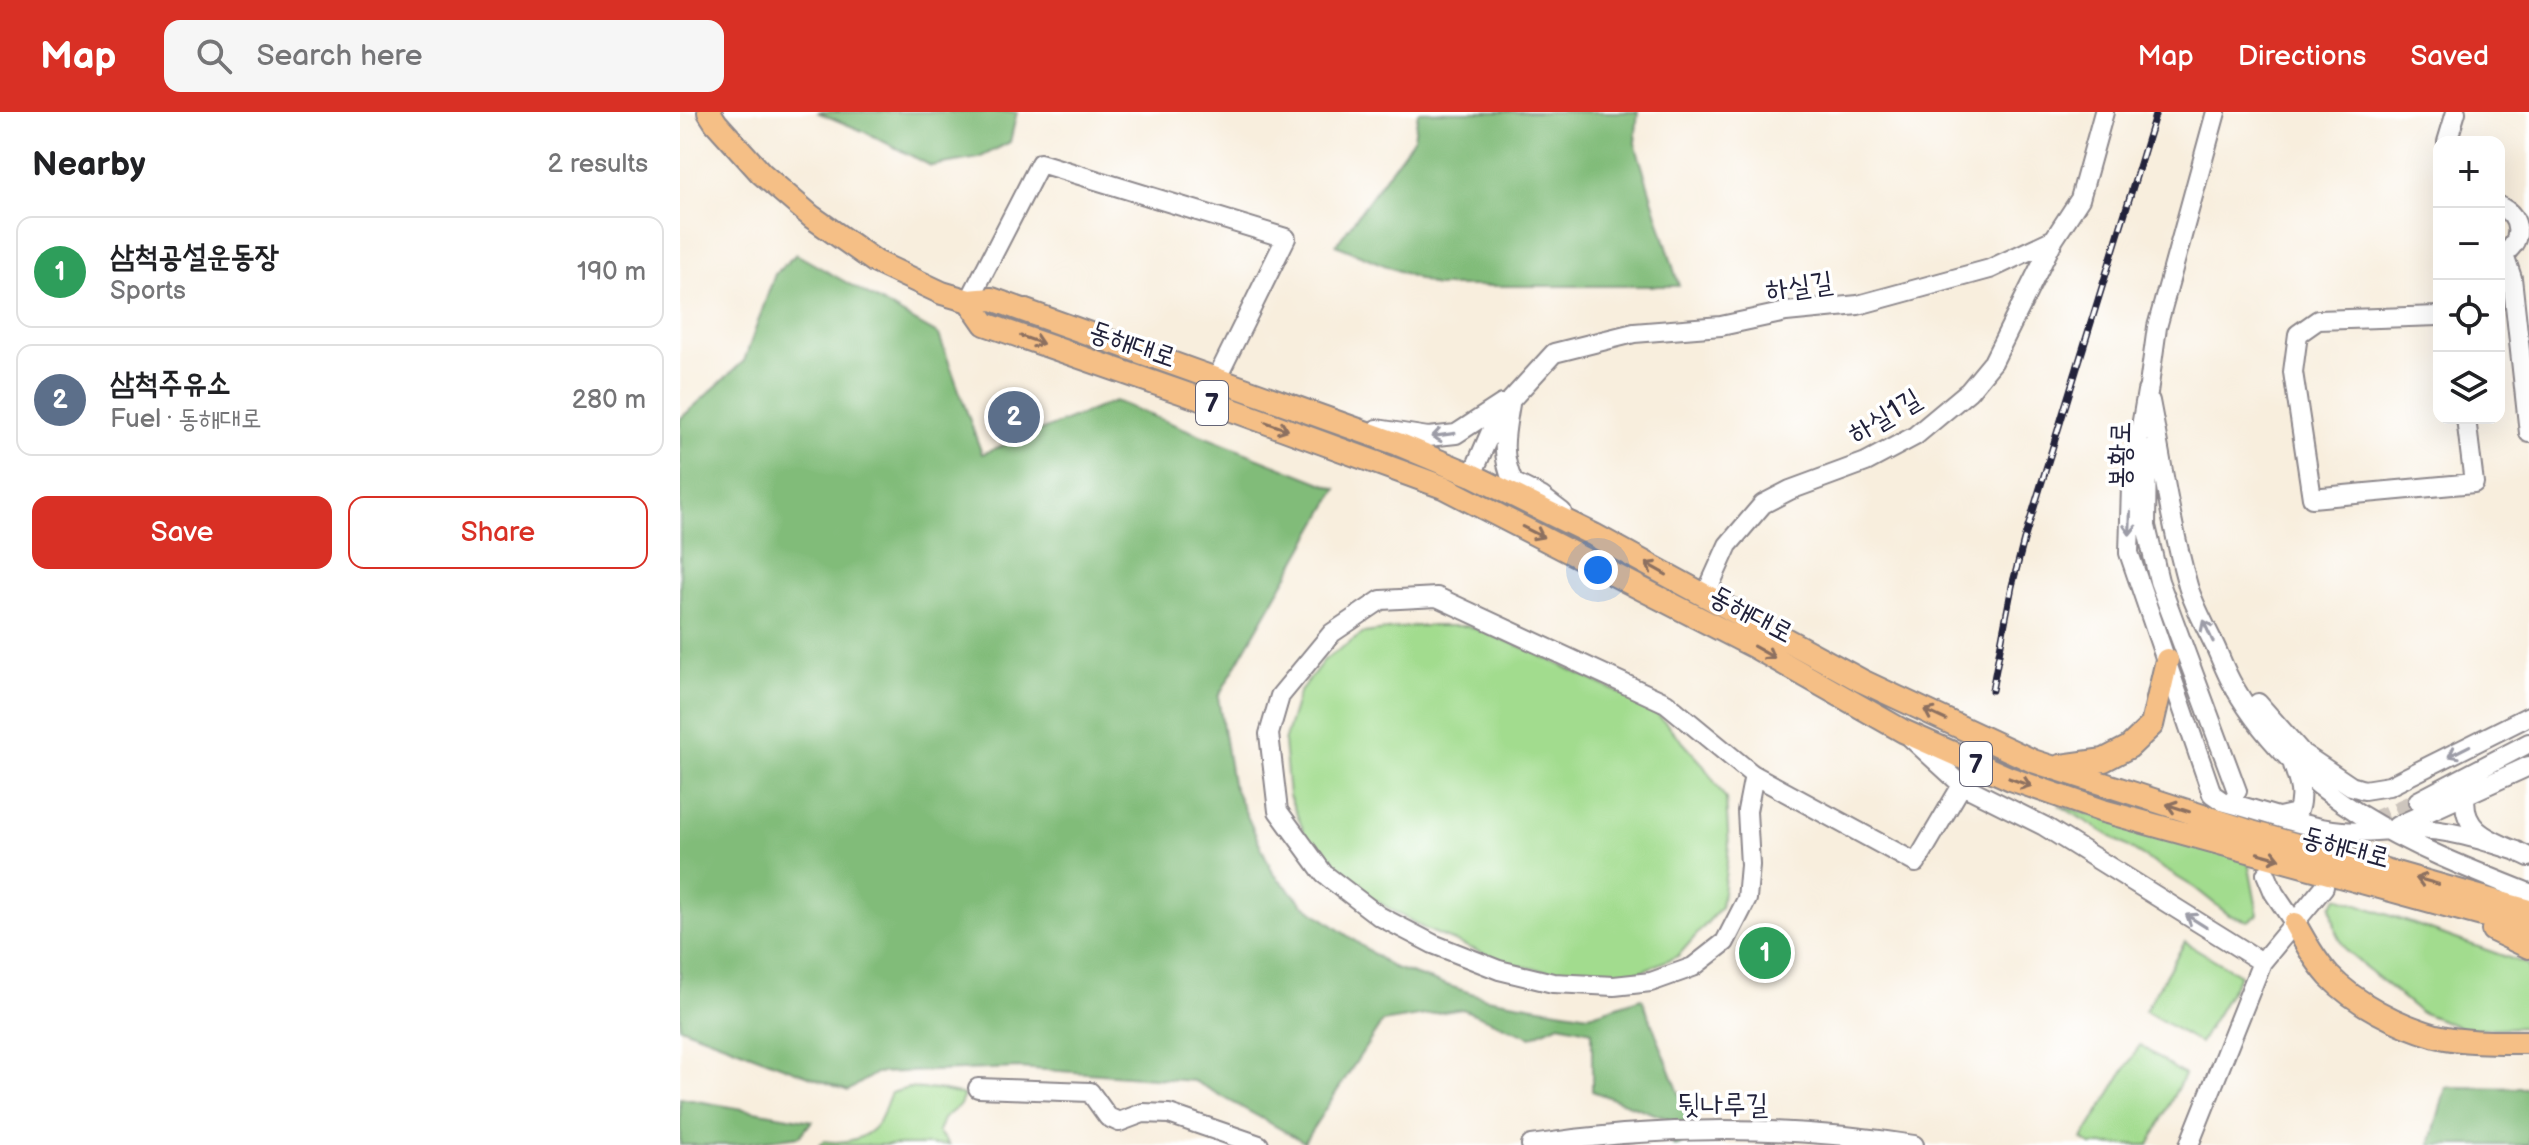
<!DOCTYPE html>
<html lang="en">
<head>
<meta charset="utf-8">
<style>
	:root { --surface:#fff; --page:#f6f6f6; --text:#202124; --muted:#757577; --line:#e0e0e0; --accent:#d93025 }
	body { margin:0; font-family:"Balsamiq Sans","Poor Story",sans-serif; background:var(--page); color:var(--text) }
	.controls { position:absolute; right:24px; top:24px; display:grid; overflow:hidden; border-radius:16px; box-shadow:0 8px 32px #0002 }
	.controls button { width:72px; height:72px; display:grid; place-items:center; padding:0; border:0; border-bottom:2px solid var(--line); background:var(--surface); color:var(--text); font:40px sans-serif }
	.you { position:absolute; left:918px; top:458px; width:28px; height:28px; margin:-20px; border:6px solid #fff; border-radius:50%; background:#1a73e8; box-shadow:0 0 0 12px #1a73e833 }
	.badge { display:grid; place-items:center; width:52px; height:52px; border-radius:50%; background:var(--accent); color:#fff; font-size:26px; font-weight:700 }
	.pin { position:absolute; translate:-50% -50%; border:4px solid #fff; box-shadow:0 2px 8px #0006 }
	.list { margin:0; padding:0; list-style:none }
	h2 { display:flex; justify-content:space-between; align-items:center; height:104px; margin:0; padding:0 32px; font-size:34px }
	h2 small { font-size:26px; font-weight:400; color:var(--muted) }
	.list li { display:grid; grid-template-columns:52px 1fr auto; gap:24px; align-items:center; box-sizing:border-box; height:112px; margin:0 16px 16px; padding:0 16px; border:2px solid var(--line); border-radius:16px }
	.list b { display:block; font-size:30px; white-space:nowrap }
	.list p { margin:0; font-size:26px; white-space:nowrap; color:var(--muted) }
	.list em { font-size:26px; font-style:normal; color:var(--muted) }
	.actions { display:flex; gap:16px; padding:24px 32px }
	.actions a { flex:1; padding:18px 0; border:2px solid var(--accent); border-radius:16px; text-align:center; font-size:28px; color:var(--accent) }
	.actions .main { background:var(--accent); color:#fff }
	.icon { flex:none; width:44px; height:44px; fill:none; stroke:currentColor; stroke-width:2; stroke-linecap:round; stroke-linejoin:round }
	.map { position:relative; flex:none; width:1849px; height:1033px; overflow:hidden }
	header { display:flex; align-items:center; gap:48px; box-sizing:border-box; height:112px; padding:0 40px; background:var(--accent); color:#fff }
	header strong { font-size:38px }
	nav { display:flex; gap:44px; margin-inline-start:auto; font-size:28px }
	.search { width:560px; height:72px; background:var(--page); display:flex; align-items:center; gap:20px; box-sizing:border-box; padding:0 28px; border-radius:16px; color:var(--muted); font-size:30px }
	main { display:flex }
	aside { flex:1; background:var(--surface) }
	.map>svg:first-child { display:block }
	.green { fill:#a2dc8e; stroke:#627f64; stroke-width:2 }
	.forest { fill:#81bc79; stroke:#526f5a; stroke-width:2 }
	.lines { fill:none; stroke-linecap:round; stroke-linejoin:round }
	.minor-tunnel { stroke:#cdc5bd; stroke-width:18; stroke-dasharray:18 9; stroke-linecap:butt }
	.minor-casing { stroke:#8d888c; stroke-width:22 }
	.major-casing { stroke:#8d888c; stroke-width:26 }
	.minor { stroke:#fff; stroke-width:18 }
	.major { stroke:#f5bf86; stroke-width:22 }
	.rail-casing { stroke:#22223b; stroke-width:7 }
	.rail { stroke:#fff; stroke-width:4; stroke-dasharray:12; stroke-linecap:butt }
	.oneway { stroke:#8c7060 }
	.oneway2 { stroke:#9c9ca7 }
	.labels { text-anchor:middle; stroke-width:7; stroke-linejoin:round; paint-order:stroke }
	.shield { fill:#fff; stroke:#646476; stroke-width:2 }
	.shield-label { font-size:26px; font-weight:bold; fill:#22223b }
	.street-label { font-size:28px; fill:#22223b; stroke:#fff }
</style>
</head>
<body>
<header>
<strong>Map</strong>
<div class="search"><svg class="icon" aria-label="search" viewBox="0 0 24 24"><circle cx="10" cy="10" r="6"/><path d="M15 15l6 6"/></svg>Search here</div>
<nav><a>Map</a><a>Directions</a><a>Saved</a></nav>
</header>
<main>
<aside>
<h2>Nearby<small>2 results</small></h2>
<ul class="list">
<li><span class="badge" style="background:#2e9e5b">1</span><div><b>삼척공설운동장</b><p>Sports</p></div><em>190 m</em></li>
<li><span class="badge" style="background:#5c6f8a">2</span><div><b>삼척주유소</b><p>Fuel · 동해대로</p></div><em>280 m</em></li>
</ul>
<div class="actions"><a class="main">Save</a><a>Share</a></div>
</aside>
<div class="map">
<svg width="1849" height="1033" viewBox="0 0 1849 1033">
	<rect width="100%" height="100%" fill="#fff"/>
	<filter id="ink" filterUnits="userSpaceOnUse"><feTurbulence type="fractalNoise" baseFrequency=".0125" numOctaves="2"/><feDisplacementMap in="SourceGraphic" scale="16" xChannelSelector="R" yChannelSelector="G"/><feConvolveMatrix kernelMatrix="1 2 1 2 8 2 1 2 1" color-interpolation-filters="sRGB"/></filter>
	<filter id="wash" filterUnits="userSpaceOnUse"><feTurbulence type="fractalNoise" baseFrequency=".006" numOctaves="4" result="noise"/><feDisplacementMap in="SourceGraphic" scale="32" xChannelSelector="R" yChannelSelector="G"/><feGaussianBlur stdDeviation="1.8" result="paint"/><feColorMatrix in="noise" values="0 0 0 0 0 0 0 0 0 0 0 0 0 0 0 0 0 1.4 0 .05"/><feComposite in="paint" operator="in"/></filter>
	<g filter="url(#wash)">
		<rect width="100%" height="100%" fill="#f8eedd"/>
		<!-- green -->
		<path class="green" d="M 735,514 L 788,514 L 847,537 L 973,597 L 1021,650 L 1046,687 L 1049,735 L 1041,795 L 998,844 L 942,867 L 902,865 L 829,852 L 745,817 L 674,776 L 630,734 L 609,684 L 604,630 L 619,581 L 644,548 L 684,521 Z
			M 1379,693 L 1568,749 L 1578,803 L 1568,809 L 1549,803 L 1515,776 Z
			M 1658,785 L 1849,853 L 1849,915 L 1785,917 L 1740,900 L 1666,839 L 1656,820 L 1651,794 Z
			M 1505,830 L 1560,863 L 1520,931 L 1465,899 Z
			M 1460,933 L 1504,963 L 1469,1033 L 1411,1033 L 1402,1027 Z
			M 228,976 L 259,978 L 284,983 L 280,993 L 263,1007 L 258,1020 L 269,1033 L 139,1033 L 144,1029 C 163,1032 186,1028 198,1011 C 204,1003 206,990 211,981 Z"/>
		<!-- forest -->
		<path class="forest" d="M 137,0 L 337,0 L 330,30 L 299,46 L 251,54 L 185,20 Z
			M 738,0 L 958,0 L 955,31 L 999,174 L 755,174 L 656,133 L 734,26 Z
			M 116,142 L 259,223 L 302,342 L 435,289 L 657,377 L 538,585 L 552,671 L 593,761 L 624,793 L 712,855 L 806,886 L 909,903 L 962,886 L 1010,1009 L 1000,1033 L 993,1033 L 988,1007 L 912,979 L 912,919 L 879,912 L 851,925 L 782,897 L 702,910 L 624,1030 L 514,969 L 339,956 L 196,961 L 168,979 L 0,915 L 0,307 L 64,249 L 95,162 Z
			M 1766,975 L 1849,976 L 1849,1033 L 1750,1033 Z
			M 0,986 L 132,1009 L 120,1024 L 51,1033 L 0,1033 Z"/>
	</g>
	<g filter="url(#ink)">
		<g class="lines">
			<!-- minor-tunnel -->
			<path class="minor-tunnel" d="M 1660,755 L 1699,706 L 1738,689"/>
			<defs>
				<path id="minor" d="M 1767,30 L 1776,0
					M 1819,94 C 1843,104 1844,133 1819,144
					M 1824,142 L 1832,166 L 1849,321
					M 289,189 L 360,51 L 606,126 L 536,268
					M 1759,204 L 1638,208 L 1618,222 L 1613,260 L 1632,386 L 1794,371 L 1786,306
					M 1467,279 L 1451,374 L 1449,441 L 1532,682 L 1542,689 C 1582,699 1621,715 1662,719 C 1684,722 1707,717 1729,717 C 1766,716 1803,728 1837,739
					M 1467,288 L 1477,215 L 1536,0
					M 1470,289 C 1482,350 1491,414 1508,474 C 1514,494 1526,515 1535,534 C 1541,547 1546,561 1553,573 C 1619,690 1731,734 1849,781
					M 830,292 C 825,323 820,340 833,370 L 861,384 L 882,400
					M 697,317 L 748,325 L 776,322 L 822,292
					M 1467,338 L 1466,414 L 1479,469 L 1557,679
					M 792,363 L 819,301 L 874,241 L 954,221 L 1041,214 L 1106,200 L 1178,193 L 1310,157 L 1374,127 L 1400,87 L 1424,0
					M 1025,484 L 1048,433 L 1083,392 L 1110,378 L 1186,350 L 1235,324 L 1289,279 L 1313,250 L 1374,127
					M 1578,591 L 1622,641 L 1671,674 L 1684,678 L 1709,674 L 1849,604
					M 1074,663 L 1067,699 L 1070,753 L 1067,787 L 1045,830 L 1013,855 L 971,870 L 934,874 L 873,871 L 819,858 L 753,832 L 699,804 L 644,762 L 598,699 L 589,622 L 600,584 L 652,521 L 701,488 L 757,485 L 986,591 L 1071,661 L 1074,663 L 1236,751 L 1282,673 L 1231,626
					M 1282,673 L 1364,714 L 1582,850
					M 1786,682 C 1779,723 1819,730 1849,745
					M 1738,689 L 1849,631
					M 1599,705 L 1617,701 C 1624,684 1619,670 1613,653
					M 1717,714 L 1849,654
					M 1586,762 L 1594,781 L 1615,812
					M 298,976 L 410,980 L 428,1005 L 439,1010 L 463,1001 L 489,1002 L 579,1033
					M 851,1033 C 979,1013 1107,1013 1234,1033
					M 1509,1033 L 1582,850 L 1644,775"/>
				<path id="major" d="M 29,0 L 36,11 L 81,61 L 132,105 L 196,150 L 262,181 L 289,189 L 312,187 L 718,332 L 792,363 L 914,423 L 1182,569 L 1353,649 L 1572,720 L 1849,799
					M 289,189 L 305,212 L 558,300 L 763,375 L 1073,534 L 1223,619 L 1331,667 L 1423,699 L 1849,816
					M 1381,654 L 1424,648 L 1449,635 L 1472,613 L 1487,548
					M 1615,812 C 1625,830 1635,848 1649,864 C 1676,892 1718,913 1756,924 C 1786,931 1819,930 1849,930
					M 1813,818 L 1849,835"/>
			</defs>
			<!-- minor casing -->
			<use href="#minor" class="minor-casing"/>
			<!-- major casing -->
			<use href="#major" class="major-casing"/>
			<!-- minor -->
			<use href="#minor" class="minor"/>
			<!-- major -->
			<use href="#major" class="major"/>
			<defs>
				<path id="rail" d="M 1312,578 L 1332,474 L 1344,428 L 1476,0"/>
			</defs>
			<!-- rail casing -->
			<use href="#rail" class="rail-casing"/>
			<!-- rail -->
			<use href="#rail" class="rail"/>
		</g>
		<!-- one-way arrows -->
		<defs><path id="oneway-shaft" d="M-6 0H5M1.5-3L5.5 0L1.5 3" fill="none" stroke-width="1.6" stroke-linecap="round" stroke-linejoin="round" transform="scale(2)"/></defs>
		<g class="oneway">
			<use href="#oneway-shaft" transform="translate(352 228) rotate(19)"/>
			<use href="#oneway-shaft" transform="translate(597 314) rotate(20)"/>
			<use href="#oneway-shaft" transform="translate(853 420) rotate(27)"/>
			<use href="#oneway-shaft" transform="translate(976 457) rotate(-151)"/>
			<use href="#oneway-shaft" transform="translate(1084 540) rotate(29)"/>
			<use href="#oneway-shaft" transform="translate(1255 603) rotate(-155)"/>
			<use href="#oneway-shaft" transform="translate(1340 670) rotate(20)"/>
			<use href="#oneway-shaft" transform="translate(1498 696) rotate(-162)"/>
			<use href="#oneway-shaft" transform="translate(1589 744) rotate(15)"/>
			<use href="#oneway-shaft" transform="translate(1747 769) rotate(-164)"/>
		</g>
		<g class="oneway2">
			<use href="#oneway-shaft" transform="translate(763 323) rotate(172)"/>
			<use href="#oneway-shaft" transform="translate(1450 411) rotate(92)"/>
			<use href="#oneway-shaft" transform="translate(1528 519) rotate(-115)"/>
			<use href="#oneway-shaft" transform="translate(1779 639) rotate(153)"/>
			<use href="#oneway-shaft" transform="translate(1516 809) rotate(-148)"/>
		</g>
	</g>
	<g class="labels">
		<!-- shield labels -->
		<g class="shield">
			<rect x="516" y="269" width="32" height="44" rx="6"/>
			<rect x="1280" y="630" width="32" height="44" rx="6"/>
		</g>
		<g class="shield-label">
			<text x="532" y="300">7</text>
			<text x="1296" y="661">7</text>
		</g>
		<!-- street labels -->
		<g class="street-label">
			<text transform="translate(1119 173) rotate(-8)" y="10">하실길</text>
			<text transform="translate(453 231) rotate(19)" y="10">동해대로</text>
			<text transform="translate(1204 303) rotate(-31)" y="10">하실1길</text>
			<text transform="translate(1439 343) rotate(-89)" y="10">봉황로</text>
			<text transform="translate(1072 501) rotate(28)" y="10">동해대로</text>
			<text transform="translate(1666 734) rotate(15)" y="10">동해대로</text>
			<text transform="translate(1043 992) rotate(-1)" y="10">뒷나루길</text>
		</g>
	</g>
</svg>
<div class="controls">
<button>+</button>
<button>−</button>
<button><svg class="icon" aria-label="locate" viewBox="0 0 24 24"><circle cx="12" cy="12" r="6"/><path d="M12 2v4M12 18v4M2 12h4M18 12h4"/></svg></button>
<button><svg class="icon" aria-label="layers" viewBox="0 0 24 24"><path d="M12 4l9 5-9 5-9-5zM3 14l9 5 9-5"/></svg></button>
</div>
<div class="you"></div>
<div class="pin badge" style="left:1085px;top:841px;background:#2e9e5b">1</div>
<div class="pin badge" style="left:334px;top:305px;background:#5c6f8a">2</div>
</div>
</main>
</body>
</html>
